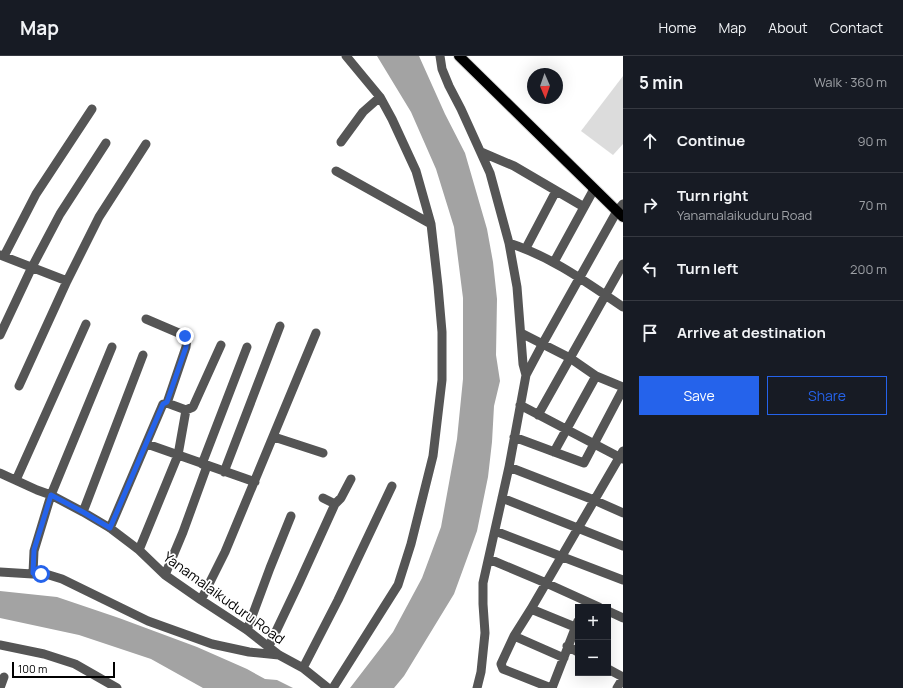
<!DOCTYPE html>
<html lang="en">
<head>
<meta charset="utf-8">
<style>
	:root { --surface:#171b24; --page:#20242c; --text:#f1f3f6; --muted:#9ea1a6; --line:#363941; --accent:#2563eb }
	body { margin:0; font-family:Manrope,sans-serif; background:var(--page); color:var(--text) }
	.controls { position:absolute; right:12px; bottom:12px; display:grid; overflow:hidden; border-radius:0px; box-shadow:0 4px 16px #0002 }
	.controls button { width:36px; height:36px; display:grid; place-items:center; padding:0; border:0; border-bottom:1px solid var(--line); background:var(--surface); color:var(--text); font:20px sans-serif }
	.compass { position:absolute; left:527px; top:12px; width:36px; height:36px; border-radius:50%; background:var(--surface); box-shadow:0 4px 16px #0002; rotate:178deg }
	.scale { position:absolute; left:12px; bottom:10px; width:103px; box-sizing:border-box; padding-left:4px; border:2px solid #000; border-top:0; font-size:11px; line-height:14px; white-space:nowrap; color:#000; -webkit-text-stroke:3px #fff; paint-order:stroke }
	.stop { position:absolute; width:12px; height:12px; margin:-9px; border:3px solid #2563eb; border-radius:50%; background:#fff }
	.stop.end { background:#2563eb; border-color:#fff; box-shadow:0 1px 4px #0008 }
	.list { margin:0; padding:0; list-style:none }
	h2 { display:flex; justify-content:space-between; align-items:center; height:52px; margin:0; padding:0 16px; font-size:17px }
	h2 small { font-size:13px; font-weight:400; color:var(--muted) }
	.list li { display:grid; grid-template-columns:26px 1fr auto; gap:12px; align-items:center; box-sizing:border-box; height:64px; padding:0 16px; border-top:1px solid var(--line) }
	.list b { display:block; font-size:15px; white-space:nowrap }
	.list p { margin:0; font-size:13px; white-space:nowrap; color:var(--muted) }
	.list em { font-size:13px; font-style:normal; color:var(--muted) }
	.actions { display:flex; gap:8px; padding:12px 16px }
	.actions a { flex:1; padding:9px 0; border:1px solid var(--accent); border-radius:0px; text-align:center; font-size:14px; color:var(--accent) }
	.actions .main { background:var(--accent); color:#fff }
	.icon { flex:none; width:22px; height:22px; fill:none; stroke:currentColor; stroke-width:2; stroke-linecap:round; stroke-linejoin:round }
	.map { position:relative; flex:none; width:623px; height:632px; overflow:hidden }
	header { display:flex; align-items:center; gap:24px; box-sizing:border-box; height:56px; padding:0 20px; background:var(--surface); border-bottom:1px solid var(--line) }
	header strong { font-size:19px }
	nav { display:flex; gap:22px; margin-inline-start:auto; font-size:14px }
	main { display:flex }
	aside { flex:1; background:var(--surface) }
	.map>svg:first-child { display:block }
	.green { fill:#dcdcdc }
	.water { fill:#a3a3a3 }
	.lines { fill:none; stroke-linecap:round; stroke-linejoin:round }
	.major-casing { stroke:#dbdbdb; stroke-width:12 }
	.minor { stroke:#555; stroke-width:9 }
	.major { stroke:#000; stroke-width:10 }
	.route { stroke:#2563eb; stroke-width:5 }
	.labels { text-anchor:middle; stroke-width:3.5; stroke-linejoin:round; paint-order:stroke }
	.street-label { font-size:14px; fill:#000; stroke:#fff }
</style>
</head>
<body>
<header>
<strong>Map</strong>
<nav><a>Home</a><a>Map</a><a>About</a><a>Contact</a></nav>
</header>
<main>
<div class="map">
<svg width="623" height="632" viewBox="0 0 623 632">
	<rect width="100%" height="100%" fill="#fff"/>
	<!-- green -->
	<path class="green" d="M 623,20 L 623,88 L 613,99 L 581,75 Z"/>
	<!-- water -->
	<path class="water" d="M 377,0 L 419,0 L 445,58 L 465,97 L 487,173 L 493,206 L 497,243 L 496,299 L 500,325 L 494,350 L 492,386 L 488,421 L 477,475 L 454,538 L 404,620 L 394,632 L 350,632 L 393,576 L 422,522 L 441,471 L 457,383 L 463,323 L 463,242 L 454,171 L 436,113 L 411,56 Z
		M 0,535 L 57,541 L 119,562 L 197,591 L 247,613 L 265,623 L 277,624 L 293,632 L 203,632 L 151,603 L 79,579 L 0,562 Z"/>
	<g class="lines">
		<defs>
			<path id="major" d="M 459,0 L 623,161"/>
		</defs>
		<!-- major casing -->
		<use href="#major" class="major-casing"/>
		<!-- minor -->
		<path class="minor" d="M 440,0 L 442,13 L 449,30 L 461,53 L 490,117 L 509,187 L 517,231 L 523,308 L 526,319 L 509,411 L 483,527 L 483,548 L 485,577 L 481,616 L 477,632
			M 341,86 L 363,56 L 380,41
			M 481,96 L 514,110 L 584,151
			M 336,115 L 431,168
			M 509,187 C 552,201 586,226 623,251
			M 526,192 L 556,135
			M 0,199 L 67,225
			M 4,200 L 36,138 L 92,53
			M 554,206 L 594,133
			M 146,263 L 181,278 L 187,282 L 186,291 L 167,347
			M 521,277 L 570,302 L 596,320 L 623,331
			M 0,279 L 32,211 L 60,158 L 106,87
			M 526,319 L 543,287 L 617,155 L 623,148
			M 19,330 L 67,225 L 99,161 L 146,88
			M 520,349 L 623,403
			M 538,359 L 623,208
			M 274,381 L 323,397
			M 514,381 L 584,407 L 623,333
			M 147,388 L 255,426
			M 554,396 L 596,320
			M 202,408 L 247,291
			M 509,411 L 594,444 L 623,457
			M 224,416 L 280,270
			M 0,417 L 37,434 L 51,439 L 83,456 L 110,472 L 139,494 L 165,519 L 201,544 L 247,574 L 279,599 L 303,612 L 328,632
			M 16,424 L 86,268
			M 323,442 L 335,448
			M 502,442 L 623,490
			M 83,456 L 143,299
			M 110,472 L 163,348 L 167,347 L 186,354 L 193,351 L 221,289
			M 495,475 L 623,524
			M 139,494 L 178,399 L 186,354
			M 489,503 L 546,527 L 599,551
			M 0,516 L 49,519 L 62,523 L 148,565 L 212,588 L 249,596 L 279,599
			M 33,517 L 34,495 L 51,439 L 112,291
			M 165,519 L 183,476 L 207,410
			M 201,544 L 225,496 L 316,277
			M 531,553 L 575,571
			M 608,555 L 623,562
			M 247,574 L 270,512 L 291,460
			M 514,580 L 564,602
			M 0,589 L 44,598 L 75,608 L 117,632
			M 269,590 L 299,527 L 335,448 L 341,442 L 351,423
			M 567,590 L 578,596
			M 303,612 L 338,544 L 392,430
			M 608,613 L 623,621
			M 0,632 L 4,621
			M 333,632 L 398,529 L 411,488 L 433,400 L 442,324 L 442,276 L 438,230 L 431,168 L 416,115 L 392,63 L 380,41 L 346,0
			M 551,632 L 503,613 L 501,608 L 514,580 L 531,553 L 623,395
			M 552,632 L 578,565
			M 617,632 L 623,622"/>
		<!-- major -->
		<use href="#major" class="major"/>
	</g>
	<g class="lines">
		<!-- route -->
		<path class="route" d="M 41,518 L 33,517 L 34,494 L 51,439 L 83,456 L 110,472 L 163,348 L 167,346 L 186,291 L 187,282 L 185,280"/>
	</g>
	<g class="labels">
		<!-- street labels -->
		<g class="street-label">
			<text transform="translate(224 542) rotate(36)" y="5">Yanamalaikuduru Road</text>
		</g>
	</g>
</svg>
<div class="controls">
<button>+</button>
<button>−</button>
</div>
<svg class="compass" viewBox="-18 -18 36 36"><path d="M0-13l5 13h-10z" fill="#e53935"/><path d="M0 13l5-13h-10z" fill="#9ea1a6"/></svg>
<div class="scale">100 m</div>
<div class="stop" style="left:41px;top:518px"></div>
<div class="stop end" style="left:185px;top:280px"></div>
</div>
<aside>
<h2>5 min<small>Walk · 360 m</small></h2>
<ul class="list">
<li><svg class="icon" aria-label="ahead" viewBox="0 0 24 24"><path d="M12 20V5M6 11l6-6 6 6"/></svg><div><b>Continue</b></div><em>90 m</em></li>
<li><svg class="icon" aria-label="right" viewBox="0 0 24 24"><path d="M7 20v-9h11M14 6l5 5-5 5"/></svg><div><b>Turn right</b><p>Yanamalaikuduru Road</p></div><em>70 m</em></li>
<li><svg class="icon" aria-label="left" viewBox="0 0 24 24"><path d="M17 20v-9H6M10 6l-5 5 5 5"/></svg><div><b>Turn left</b></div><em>200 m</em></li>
<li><svg class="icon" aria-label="arrive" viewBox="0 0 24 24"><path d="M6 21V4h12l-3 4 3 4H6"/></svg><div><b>Arrive at destination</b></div></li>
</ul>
<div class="actions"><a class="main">Save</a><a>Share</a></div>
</aside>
</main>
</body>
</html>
